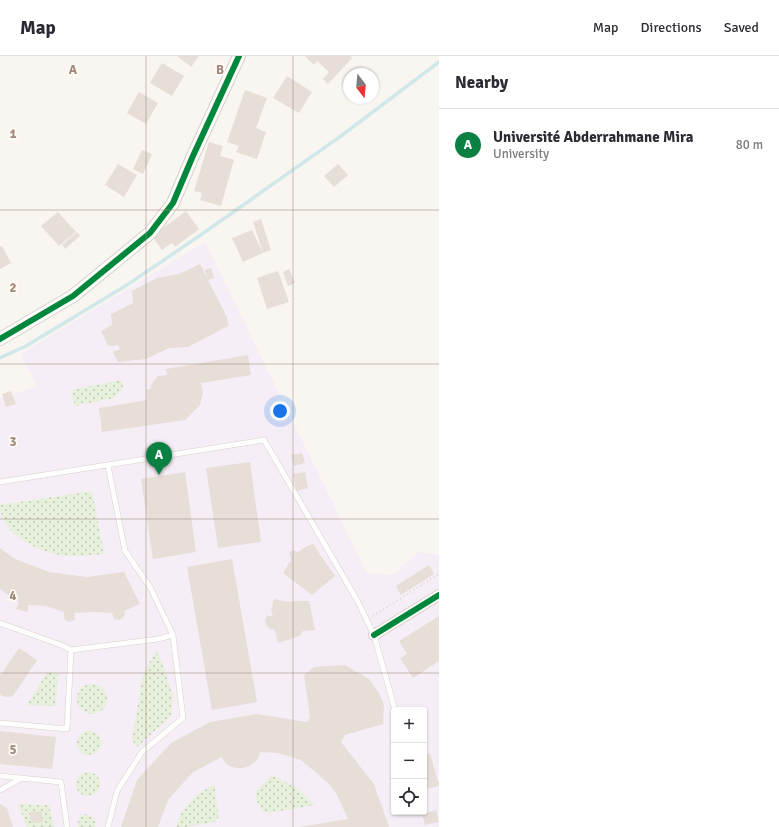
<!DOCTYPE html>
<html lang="en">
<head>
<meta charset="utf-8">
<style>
	:root { --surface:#fff; --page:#f2f2f3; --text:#2b2b33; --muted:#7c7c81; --line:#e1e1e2; --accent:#0b8043 }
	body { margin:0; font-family:Signika,sans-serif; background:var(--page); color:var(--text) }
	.controls { position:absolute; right:12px; bottom:12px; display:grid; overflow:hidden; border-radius:4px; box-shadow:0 1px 3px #0004 }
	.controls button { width:36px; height:36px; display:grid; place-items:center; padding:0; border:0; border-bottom:1px solid var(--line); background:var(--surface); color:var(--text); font:20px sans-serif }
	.compass { position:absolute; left:343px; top:12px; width:36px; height:36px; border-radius:50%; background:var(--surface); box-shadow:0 1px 3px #0004; rotate:164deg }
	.you { position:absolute; left:280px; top:355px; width:14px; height:14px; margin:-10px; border:3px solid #fff; border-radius:50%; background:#1a73e8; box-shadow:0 0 0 6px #1a73e833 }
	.badge { display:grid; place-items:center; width:26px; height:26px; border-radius:50%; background:var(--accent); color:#fff; font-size:13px; font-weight:700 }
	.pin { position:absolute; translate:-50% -33px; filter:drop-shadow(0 1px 2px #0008) }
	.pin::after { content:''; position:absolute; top:21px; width:14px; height:12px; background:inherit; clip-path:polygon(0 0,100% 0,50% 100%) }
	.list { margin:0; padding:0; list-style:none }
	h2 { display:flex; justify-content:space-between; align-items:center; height:52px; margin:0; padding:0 16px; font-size:17px }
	h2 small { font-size:13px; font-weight:400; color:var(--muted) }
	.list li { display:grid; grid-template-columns:26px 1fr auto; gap:12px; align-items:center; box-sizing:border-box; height:72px; padding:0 16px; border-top:1px solid var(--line) }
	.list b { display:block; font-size:15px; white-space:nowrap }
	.list p { margin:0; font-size:13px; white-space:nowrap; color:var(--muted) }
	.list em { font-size:13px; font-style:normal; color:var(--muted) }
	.icon { flex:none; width:22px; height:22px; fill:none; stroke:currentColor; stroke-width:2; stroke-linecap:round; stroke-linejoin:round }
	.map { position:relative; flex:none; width:439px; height:771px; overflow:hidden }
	header { display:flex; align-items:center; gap:24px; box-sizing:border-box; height:56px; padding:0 20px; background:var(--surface); border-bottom:1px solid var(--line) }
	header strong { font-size:19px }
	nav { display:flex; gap:22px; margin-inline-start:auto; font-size:14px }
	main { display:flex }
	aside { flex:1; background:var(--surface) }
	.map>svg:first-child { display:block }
	.education { fill:#f6eef6; fill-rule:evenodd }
	.grass { fill:url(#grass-dots) }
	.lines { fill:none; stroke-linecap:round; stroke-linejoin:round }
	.stream { stroke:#d0e8ea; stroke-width:3.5 }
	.building { fill:#e6ded7 }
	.service-casing { stroke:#d7d1cb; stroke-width:6 }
	.minor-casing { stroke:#d7d1cb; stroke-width:12 }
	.tertiary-casing { stroke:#d7d1cb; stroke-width:14 }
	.path { stroke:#dcd5d0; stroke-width:2; stroke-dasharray:1 3; stroke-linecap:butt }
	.service { stroke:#fefefd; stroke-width:5 }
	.minor { stroke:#fefefd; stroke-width:10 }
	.tertiary { stroke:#fefefd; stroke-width:12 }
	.cycleway-casing { stroke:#fffaf3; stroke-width:8 }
	.cycleway { stroke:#00873e; stroke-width:6 }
	.grid { fill:none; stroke:#9f8a7d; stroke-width:1; stroke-opacity:0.55 }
	.grid-label { font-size:13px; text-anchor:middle; font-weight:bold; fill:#9f8a7d; stroke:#fffaf3; stroke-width:3.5; stroke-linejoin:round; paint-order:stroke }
</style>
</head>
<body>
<header>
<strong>Map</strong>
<nav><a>Map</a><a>Directions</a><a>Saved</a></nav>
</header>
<main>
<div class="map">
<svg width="439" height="771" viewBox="0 0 439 771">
	<defs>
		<pattern id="grass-dots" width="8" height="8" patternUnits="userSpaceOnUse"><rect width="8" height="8" fill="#e7f0db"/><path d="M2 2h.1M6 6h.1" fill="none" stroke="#c0c6b4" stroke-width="1.8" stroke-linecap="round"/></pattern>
	</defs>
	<rect width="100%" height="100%" fill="#f9f5f0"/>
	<!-- education -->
	<path class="education" d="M 205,186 L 367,517 L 393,519 L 418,496 L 439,499 L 439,771 L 0,771 L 0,342 L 38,330 L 20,298 ZM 394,654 L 424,654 L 424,756 L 394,756 Z"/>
	<!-- grass -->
	<path class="grass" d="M 122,324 L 123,332 L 114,342 L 75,350 L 71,334 Z
		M 92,435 L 104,498 C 92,499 78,501 66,500 C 40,497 0,479 0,449 Z
		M 156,594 L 162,607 L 173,640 L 171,660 L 137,691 L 132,684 L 143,619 Z
		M 48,615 L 58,618 L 56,650 L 27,649 Z
		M77 643a15 15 0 1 1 30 0a15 15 0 1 1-30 0Z
		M77 687a12 12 0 1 1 24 0a12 12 0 1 1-24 0Z
		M76 728a12 12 0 1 1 24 0a12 12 0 1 1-24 0Z
		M 272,719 L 295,731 L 315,749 L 269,757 L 262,755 L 257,745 L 255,736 Z
		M 215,729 L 215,738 L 219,761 L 214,766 L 185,771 L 177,771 C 179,752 198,736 215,729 Z
		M 18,748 L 49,749 L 54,771 L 27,771 Z
		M 84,758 C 92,758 97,763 95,771 L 78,771 L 78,764 Z"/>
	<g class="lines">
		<!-- stream -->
		<path class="stream" d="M 0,302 L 26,290 L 127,229 L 205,176 L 341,80 L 439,6"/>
	</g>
	<!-- building -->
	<path class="building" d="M 177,0 L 199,0 L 191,11 Z
		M 305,0 L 350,0 L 352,2 L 328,28 L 323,23 L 329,16 L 317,5 L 314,9 Z
		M 162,7 L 184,20 L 172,40 L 150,27 Z
		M 287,20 L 312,36 L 299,57 L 273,42 Z
		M 245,34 L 267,42 L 256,72 L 266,76 L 257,103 L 236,96 L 239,90 L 227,86 Z
		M 139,36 L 158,47 L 146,68 L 127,57 Z
		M 209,86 L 223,90 L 220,100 L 234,104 L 221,150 L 200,144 L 202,137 L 194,135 Z
		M 142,94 L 152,98 L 143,118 L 133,113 Z
		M 118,108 L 137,119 L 124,141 L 105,129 Z
		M 338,108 L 348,119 L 334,131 L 324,120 Z
		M 186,155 L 199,173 L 175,191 L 172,187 L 162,194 L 152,180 Z
		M 58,156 L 76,176 L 59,190 L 41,170 Z
		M 261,163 L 271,194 L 263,197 L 253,166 Z
		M 252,174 L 263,197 L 243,206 L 232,182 Z
		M 77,176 L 80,180 L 65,193 L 62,189 Z
		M 2,190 L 11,207 L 0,213 L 0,191 Z
		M 200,208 L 208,223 L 205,214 L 211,212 L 214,222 L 208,224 L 227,261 L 228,270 L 188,291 L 169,292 L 146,303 L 118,306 L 113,296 L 120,293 L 118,289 L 108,290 L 101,275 L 112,269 L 111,258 L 133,247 L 132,235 L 157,222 L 179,218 Z
		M 289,213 L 295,227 L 288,230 L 283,216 Z
		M 278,215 L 289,246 L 267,253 L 257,222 Z
		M 248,299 L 251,319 L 201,327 L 203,337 L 200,349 L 185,364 L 102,376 L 99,352 L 147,344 L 146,334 L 151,333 L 151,329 L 158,320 L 167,319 L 166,313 Z
		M 11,335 L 16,348 L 6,351 L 2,338 Z
		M 302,397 L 305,407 L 294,410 L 291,399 Z
		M 250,406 L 261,486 L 218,492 L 206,412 Z
		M 185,416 L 196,496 L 153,503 L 141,423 Z
		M 305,416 L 308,432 L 296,435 L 293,418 Z
		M 313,488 L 335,520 L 312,539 L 283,517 L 291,504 L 289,497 L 293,494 L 298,496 L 307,490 Z
		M 0,492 L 13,502 L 49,516 L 87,521 L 124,516 L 140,548 L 124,555 L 125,559 L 120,564 L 114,563 L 112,557 L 94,556 L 74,557 L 75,564 L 69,566 L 64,563 L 64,556 L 46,550 L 28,549 L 28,556 L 16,553 L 19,546 L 0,533 Z
		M 232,503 L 257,646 L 212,654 L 187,511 Z
		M 429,509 L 434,518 L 401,539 L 396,530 Z
		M 274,543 L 288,546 L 294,545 L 309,545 L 315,574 L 303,575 L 300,580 L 278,587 L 275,574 L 270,573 L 266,569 L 265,564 L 267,560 L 273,560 L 271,555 Z
		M 439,560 L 439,605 L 413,622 L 400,602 L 407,598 L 399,585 Z
		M 19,592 L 37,604 L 13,640 L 8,641 L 2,640 L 0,638 L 0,620 Z
		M 345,609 L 369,623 L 379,637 L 384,649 L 383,668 L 345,679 L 341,686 L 374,728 L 389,771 L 299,771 L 348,763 L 336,737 L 328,727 L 301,704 L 278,697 L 260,696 L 258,702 L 254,707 L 249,710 L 243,712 L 236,712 L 229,710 L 224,705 L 222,701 L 193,716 L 168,744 L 158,771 L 121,771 L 137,724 L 171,687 L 210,666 L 257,658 L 307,666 L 310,661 L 304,619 L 314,611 Z
		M 0,675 L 56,681 L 52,713 L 0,708 Z
		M 430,697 L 438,726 L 439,726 L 439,730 L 426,733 L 427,736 L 424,737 L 424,699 Z
		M 0,748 L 7,752 L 13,771 L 0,771 Z
		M 436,754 L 439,766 L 425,769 L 422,758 Z
		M 41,755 L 43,766 L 31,767 L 30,756 Z"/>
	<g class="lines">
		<defs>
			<path id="service" d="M 0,426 L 264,384 L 357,544 L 374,579 L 395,654
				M 0,567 L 61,589 L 71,594 L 158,583 L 173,579 L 150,531 L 125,495 L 108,409
				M 0,667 L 67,673 L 71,594
				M 0,720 L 61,726 L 67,771
				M 0,734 L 22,722
				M 108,771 L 117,735 L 142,696 L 183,662 L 173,579"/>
			<path id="minor" d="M 374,579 L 439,539"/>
			<path id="tertiary" d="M 0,283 L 73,240 L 150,177 L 173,147 L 192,102 L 239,0"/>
		</defs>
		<!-- service casing -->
		<use href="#service" class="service-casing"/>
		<!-- minor casing -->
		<use href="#minor" class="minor-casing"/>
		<!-- tertiary casing -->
		<use href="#tertiary" class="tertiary-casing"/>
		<!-- path -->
		<path class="path" d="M 373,560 L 439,518"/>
		<!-- service -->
		<use href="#service" class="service"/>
		<!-- minor -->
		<use href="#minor" class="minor"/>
		<!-- tertiary -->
		<use href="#tertiary" class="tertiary"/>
		<defs>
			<path id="cycleway" d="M 0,283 L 73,240 L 150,177 L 173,147 L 192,102 L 239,0
				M 374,579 L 439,539"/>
		</defs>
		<!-- cycleway casing -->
		<use href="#cycleway" class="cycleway-casing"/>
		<!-- cycleway -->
		<use href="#cycleway" class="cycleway"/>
	</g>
	<!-- grid -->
	<path class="grid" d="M 146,0 L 146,771M 293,0 L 293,771M 0,154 L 439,154M 0,308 L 439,308M 0,463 L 439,463M 0,617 L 439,617"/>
	<g class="grid-label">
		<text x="73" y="18">A</text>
		<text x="220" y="18">B</text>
		<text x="13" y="82">1</text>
		<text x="13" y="236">2</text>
		<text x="13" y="390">3</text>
		<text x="13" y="544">4</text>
		<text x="13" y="698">5</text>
	</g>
</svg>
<div class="controls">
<button>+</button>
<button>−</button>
<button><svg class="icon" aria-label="locate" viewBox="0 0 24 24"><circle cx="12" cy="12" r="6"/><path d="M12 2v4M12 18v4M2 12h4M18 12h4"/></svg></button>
</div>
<svg class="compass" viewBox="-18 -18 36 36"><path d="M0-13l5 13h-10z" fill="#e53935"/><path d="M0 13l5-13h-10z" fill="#7c7c81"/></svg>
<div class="you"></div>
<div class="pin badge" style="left:159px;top:419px">A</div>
</div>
<aside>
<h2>Nearby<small></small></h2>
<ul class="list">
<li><span class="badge">A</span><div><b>Université Abderrahmane Mira</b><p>University</p></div><em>80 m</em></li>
</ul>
</aside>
</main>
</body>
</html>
